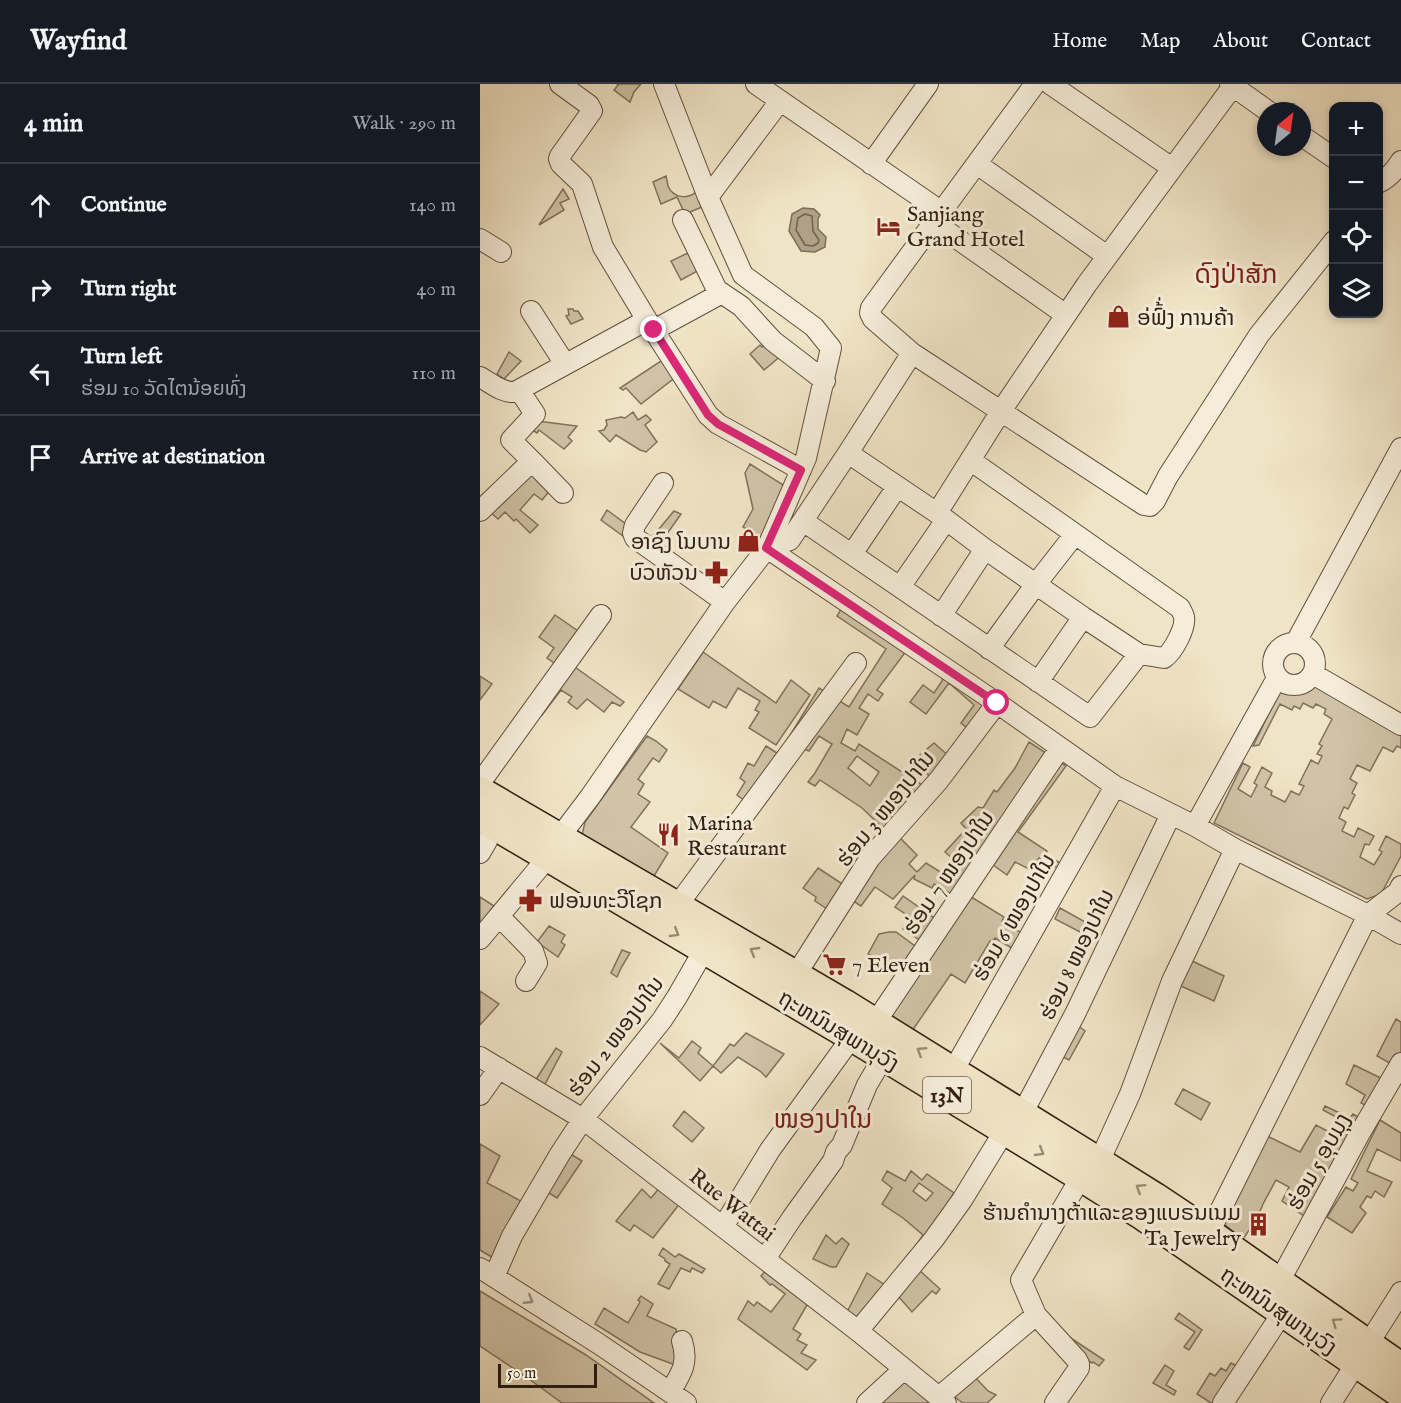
<!DOCTYPE html>
<html lang="en">
<head>
<meta charset="utf-8">
<style>
	:root { --surface:#171b24; --page:#20242c; --text:#f1f3f6; --muted:#9ea1a6; --line:#363941 }
	body { margin:0; font-family:"IM FELL English","Noto Sans Lao",serif; background:var(--page); color:var(--text) }
	.controls { position:absolute; right:18px; top:18px; display:grid; overflow:hidden; border-radius:12px; box-shadow:0 3px 9px #0003 }
	.controls button { width:54px; height:54px; display:grid; place-items:center; padding:0; border:0; border-bottom:2px solid var(--line); background:var(--surface); color:var(--text); font:30px sans-serif }
	.compass { position:absolute; left:777px; top:18px; width:54px; height:54px; border-radius:50%; background:var(--surface); box-shadow:0 3px 9px #0003; rotate:29deg }
	.scale { position:absolute; left:18px; bottom:15px; width:99px; box-sizing:border-box; padding-left:6px; border:3px solid #321f11; border-top:0; font-size:16px; line-height:21px; white-space:nowrap; color:#321f11; -webkit-text-stroke:4px #f5edda; paint-order:stroke }
	.stop { position:absolute; width:18px; height:18px; margin:-14px; border:4px solid #db2777; border-radius:50%; background:#fff }
	.stop.end { background:#db2777; border-color:#fff; box-shadow:0 2px 6px #0008 }
	.list { margin:0; padding:0; list-style:none }
	h2 { display:flex; justify-content:space-between; align-items:center; height:78px; margin:0; padding:0 24px; font-size:26px }
	h2 small { font-size:20px; font-weight:400; color:var(--muted) }
	.list li { display:grid; grid-template-columns:39px 1fr auto; gap:18px; align-items:center; box-sizing:border-box; height:84px; padding:0 24px; border-top:2px solid var(--line) }
	.list b { display:block; font-size:22px; white-space:nowrap }
	.list p { margin:0; font-size:20px; white-space:nowrap; color:var(--muted) }
	.list em { font-size:20px; font-style:normal; color:var(--muted) }
	.icon { flex:none; width:33px; height:33px; fill:none; stroke:currentColor; stroke-width:2; stroke-linecap:round; stroke-linejoin:round }
	.map { position:relative; flex:none; width:921px; height:1319px; overflow:hidden }
	header { display:flex; align-items:center; gap:36px; box-sizing:border-box; height:84px; padding:0 30px; background:var(--surface); border-bottom:2px solid var(--line) }
	header strong { font-size:28px }
	nav { display:flex; gap:33px; margin-inline-start:auto; font-size:21px }
	main { display:flex }
	aside { flex:1; background:var(--surface) }
	.map>svg:first-child { display:block }
	.green { fill:#d0c3a7; stroke:#81715c; stroke-width:1.5; fill-rule:evenodd }
	.water { fill:#afa188; stroke:#7d6d58; stroke-width:1.5 }
	.lines { fill:none; stroke-linecap:round; stroke-linejoin:round }
	.shore { stroke:#70604c; stroke-width:1.5 }
	.minor-casing { stroke:#62503e; stroke-width:22 }
	.highway-casing { stroke:#321f11; stroke-width:31 }
	.minor { stroke:#f5edda; stroke-width:20 }
	.highway { stroke:#f0e4c6; stroke-width:28 }
	.oneway { stroke:#9a8b75 }
	.oneway2 { stroke:#9d9080 }
	.route { stroke:#db2777; stroke-width:8 }
	.labels { text-anchor:middle; stroke-width:6; stroke-linejoin:round; paint-order:stroke }
	.shield { fill:#f5edda; stroke:#6c5d4d; stroke-width:1.5 }
	.shield-label { font-size:21px; font-weight:bold; fill:#321f11 }
	.poi-label { font-size:22px; fill:#321f11; stroke:#f5edda; text-anchor:start }
	.street-label { font-size:22px; fill:#321f11; stroke:#f5edda }
	.quarter-label { font-size:26px; fill:#7a1f14; stroke:#f5edda }
</style>
</head>
<body>
<header>
<strong>Wayfind</strong>
<nav><a>Home</a><a>Map</a><a>About</a><a>Contact</a></nav>
</header>
<main>
<aside>
<h2>4 min<small>Walk · 290 m</small></h2>
<ul class="list">
<li><svg class="icon" aria-label="ahead" viewBox="0 0 24 24"><path d="M12 20V5M6 11l6-6 6 6"/></svg><div><b>Continue</b></div><em>140 m</em></li>
<li><svg class="icon" aria-label="right" viewBox="0 0 24 24"><path d="M7 20v-9h11M14 6l5 5-5 5"/></svg><div><b>Turn right</b></div><em>40 m</em></li>
<li><svg class="icon" aria-label="left" viewBox="0 0 24 24"><path d="M17 20v-9H6M10 6l-5 5 5 5"/></svg><div><b>Turn left</b><p>ຮ່ອມ 10 ວັດໄຕນ້ອຍທົ່ງ</p></div><em>110 m</em></li>
<li><svg class="icon" aria-label="arrive" viewBox="0 0 24 24"><path d="M6 21V4h12l-3 4 3 4H6"/></svg><div><b>Arrive at destination</b></div></li>
</ul>
</aside>
<div class="map">
<svg width="921" height="1319" viewBox="0 0 921 1319">
	<rect width="100%" height="100%" fill="#f0e4c6"/>
	<filter id="stains"><feTurbulence type="fractalNoise" baseFrequency=".00333" numOctaves="4"/><feColorMatrix values="0 0 0 0 .2 0 0 0 0 .09 0 0 0 0 .02 0 0 0 .5 -.17"/></filter>
	<radialGradient id="worn" r=".72"><stop offset=".6" stop-color="#630" stop-opacity="0"/><stop offset="1" stop-color="#630" stop-opacity=".3"/></radialGradient>
	<!-- green -->
	<path class="green" d="M 137,0 L 161,0 L 154,8 L 150,18 L 134,6 L 138,1 Z
		M 186,92 C 186,92 188,101 188,102 C 193,114 208,116 217,107 L 227,121 L 205,130 L 197,113 L 181,120 L 173,98 Z
		M 83,105 L 89,115 L 80,119 L 84,126 L 59,141 Z
		M 210,168 L 221,185 L 201,196 L 191,177 Z
		M 88,225 L 93,225 L 94,227 L 98,227 L 103,235 L 91,240 L 86,232 L 89,231 Z
		M 288,258 L 302,271 L 284,286 L 270,270 L 280,261 L 282,263 Z
		M 29,268 L 41,277 L 24,295 L 17,290 Z
		M 184,275 L 197,292 L 161,320 L 146,304 L 143,306 L 140,304 Z
		M 153,328 L 158,336 L 166,331 L 171,336 L 165,341 L 177,358 L 166,368 L 160,366 L 136,351 L 130,358 L 119,347 L 124,346 L 127,341 L 126,336 L 141,333 L 145,334 Z
		M 57,337 L 97,342 L 88,353 L 92,357 L 84,365 L 59,346 L 57,349 L 52,346 Z
		M 270,380 L 308,404 L 296,430 L 280,454 L 263,443 L 273,425 L 265,389 Z
		M 50,384 L 72,404 L 62,416 L 54,410 L 40,426 L 58,441 L 50,449 L 36,435 L 34,437 L 25,428 L 18,435 L 7,425 Z
		M 127,426 L 150,443 L 143,452 L 121,436 Z
		M 194,427 L 201,430 L 177,464 L 169,457 Z
		M 363,522 L 425,565 L 424,570 L 397,606 L 403,610 L 398,617 L 388,610 L 379,624 L 389,630 L 377,651 L 367,645 L 361,659 L 375,667 L 379,660 L 442,701 L 405,746 L 382,724 L 340,696 L 335,702 L 328,698 L 335,689 L 352,660 L 339,652 L 329,667 L 306,658 L 339,604 L 369,623 L 406,565 L 357,532 ZM 377,672 L 399,688 L 390,702 L 368,684 Z
		M 75,531 L 98,547 L 77,581 L 67,574 L 74,564 L 59,553 Z
		M 223,568 L 296,619 L 311,596 L 330,611 L 296,661 L 269,644 L 279,628 L 275,626 L 280,617 L 258,604 L 246,624 L 233,617 L 229,624 L 198,605 Z
		M 92,581 L 144,618 L 140,622 L 132,618 L 124,628 L 107,615 L 97,625 L 88,618 L 92,613 L 81,606 L 62,631 L 59,627 Z
		M 464,591 L 516,629 L 499,654 L 481,639 L 494,621 L 469,599 L 446,630 L 430,618 L 443,601 L 454,609 L 462,597 Z
		M 0,592 L 12,600 L 0,616 Z
		M 834,600 L 921,649 L 921,664 L 917,662 L 913,668 L 903,663 L 890,687 L 877,681 L 870,695 L 877,699 L 872,709 L 875,711 L 868,725 L 864,723 L 859,734 L 866,738 L 862,747 L 874,753 L 878,744 L 894,752 L 889,761 L 885,760 L 880,773 L 894,781 L 902,768 L 899,766 L 906,752 L 921,760 L 921,772 L 901,810 L 887,815 L 734,739 L 763,679 L 770,683 L 758,705 L 771,713 L 777,701 L 774,699 L 782,683 L 792,689 L 785,703 L 792,707 L 791,711 L 805,718 L 811,707 L 819,711 L 824,702 L 819,700 L 831,676 L 838,680 L 842,672 L 837,670 L 842,662 L 839,660 L 852,635 L 844,630 L 846,625 L 836,620 L 833,624 L 823,619 L 820,625 L 814,622 L 812,626 L 800,620 L 779,661 L 773,662 L 800,607 L 814,608 L 821,606 Z
		M 167,652 L 176,657 L 187,666 L 179,678 L 173,674 L 158,695 L 164,700 L 158,710 L 170,718 L 151,743 L 188,769 L 174,792 L 102,751 L 105,738 Z
		M 549,658 L 586,682 L 538,748 L 567,767 L 566,770 L 580,779 L 581,786 L 559,774 L 551,786 L 535,778 L 527,791 L 513,781 L 488,811 L 524,833 L 522,837 L 545,851 L 535,866 L 515,854 L 512,858 L 510,857 L 485,899 L 471,890 L 432,947 L 408,934 L 453,865 L 423,845 L 430,833 L 415,823 L 423,812 L 440,824 L 440,825 L 458,836 L 473,811 L 454,800 L 452,804 L 434,795 L 435,791 L 413,815 L 395,803 L 381,822 L 370,815 L 416,750 L 437,771 L 429,780 L 437,788 L 446,779 L 470,794 L 480,781 L 465,768 L 486,745 L 481,739 L 498,723 L 503,724 L 514,706 L 517,708 L 535,684 Z
		M 454,659 L 471,674 L 451,698 L 440,671 Z
		M 286,662 L 297,669 L 265,717 L 257,711 L 265,698 L 260,694 L 268,679 L 274,682 Z
		M 338,784 L 364,801 L 350,827 L 335,817 L 336,813 L 323,804 Z
		M 0,813 L 14,822 L 0,842 Z
		M 580,824 L 607,839 L 602,849 L 575,835 Z
		M 69,842 L 85,851 L 81,858 L 85,861 L 78,873 L 57,858 Z
		M 409,848 L 416,848 L 439,865 L 423,887 L 388,870 L 399,850 Z
		M 142,866 L 150,869 L 141,884 L 137,893 L 131,889 Z
		M 710,876 L 744,892 L 734,917 L 701,902 Z
		M 0,907 L 19,920 L 0,941 Z
		M 916,935 L 921,938 L 921,972 L 915,982 L 897,972 Z
		M 597,941 L 605,947 L 589,976 L 581,972 Z
		M 266,949 L 304,970 L 286,993 L 280,987 L 258,973 L 241,989 L 233,982 L 220,997 L 180,959 L 199,974 L 212,957 L 221,964 L 218,969 L 233,982 L 250,960 L 254,962 Z
		M 76,964 L 82,968 L 64,1002 L 55,997 Z
		M 874,981 L 907,997 L 887,1022 L 881,1019 L 885,1011 L 866,1000 Z
		M 703,1005 L 730,1019 L 721,1036 L 695,1020 Z
		M 845,1022 L 870,1034 L 873,1030 L 885,1037 L 827,1134 L 802,1117 L 809,1103 L 796,1096 L 783,1120 L 777,1135 L 763,1155 L 741,1138 L 785,1051 L 820,1068 L 836,1041 L 862,1055 L 869,1040 L 843,1026 Z
		M 204,1027 L 224,1044 L 212,1058 L 193,1042 Z
		M 900,1036 L 921,1049 L 921,1077 L 897,1065 L 887,1087 L 912,1098 L 904,1113 L 895,1107 L 891,1114 L 887,1112 L 880,1123 L 886,1129 L 872,1149 L 847,1133 L 866,1103 L 873,1107 L 878,1099 L 871,1095 Z
		M 0,1060 L 20,1072 L 7,1099 L 39,1116 L 50,1126 L 23,1180 L 0,1166 Z
		M 89,1069 L 102,1077 L 77,1114 L 64,1106 Z
		M 407,1087 L 425,1097 L 431,1087 L 442,1096 L 447,1090 L 474,1109 L 441,1163 L 437,1160 L 443,1151 L 423,1134 L 402,1120 L 412,1104 L 402,1096 ZM 439,1099 L 453,1109 L 446,1117 L 433,1107 Z
		M 181,1102 L 201,1118 L 173,1154 L 154,1141 L 150,1147 L 136,1137 L 162,1105 L 171,1114 Z
		M 346,1151 L 356,1160 L 362,1154 L 369,1160 L 356,1183 L 351,1183 L 333,1175 Z
		M 183,1164 L 195,1173 L 199,1170 L 225,1185 L 222,1189 L 212,1184 L 210,1188 L 201,1184 L 189,1205 L 178,1200 L 190,1180 L 185,1177 L 185,1175 L 179,1171 Z
		M 289,1183 L 330,1216 L 313,1245 L 321,1250 L 317,1256 L 327,1261 L 321,1269 L 336,1276 L 327,1286 L 258,1235 L 268,1217 L 274,1222 L 277,1218 L 291,1228 L 305,1210 L 292,1200 L 290,1201 L 281,1192 Z
		M 439,1186 L 460,1205 L 456,1210 L 452,1207 L 432,1228 L 418,1212 Z
		M 387,1189 L 408,1203 L 378,1240 L 366,1230 Z
		M 0,1207 L 106,1271 L 174,1319 L 82,1319 L 49,1295 L 0,1262 Z
		M 161,1212 L 173,1220 L 167,1232 L 196,1245 L 200,1269 L 198,1282 L 160,1268 L 115,1240 L 124,1224 L 148,1239 L 160,1218 L 158,1216 Z
		M 699,1229 L 722,1246 L 709,1266 L 704,1263 L 715,1248 L 695,1235 Z
		M 577,1245 L 624,1276 L 619,1282 L 613,1278 L 612,1279 L 607,1276 Z
		M 751,1279 L 761,1284 L 739,1319 L 731,1319 L 717,1310 L 730,1289 L 735,1292 L 741,1284 L 746,1287 Z
		M 685,1281 L 694,1287 L 686,1301 L 696,1307 L 694,1311 L 673,1299 Z
		M 492,1290 L 508,1307 L 516,1311 L 507,1319 L 483,1319 L 472,1311 Z
		M 424,1291 L 458,1319 L 392,1319 Z"/>
	<!-- water -->
	<path class="water" d="M 323,124 L 334,125 L 340,131 L 338,135 L 338,145 L 346,153 L 345,163 L 335,168 L 321,167 L 309,147 L 312,130 Z"/>
	<g class="lines">
		<!-- shore -->
		<path class="shore" d="M 325,130 L 332,132 L 333,147 L 339,156 L 338,159 L 333,162 L 325,161 L 316,146 L 318,134 Z"/>
		<defs>
			<path id="minor" d="M 80,0 L 109,21 L 112,27 L 80,72 L 79,75 L 81,80 L 102,100 L 123,163 L 167,236 L 228,331 L 238,340 L 321,386
				M 276,0 L 462,128
				M 555,0 L 391,224 L 390,229 L 393,235 L 432,269 L 664,421 L 670,422 L 675,417 L 688,392 L 779,251 L 854,157
				M 570,0 L 692,84
				M 750,0 L 788,27
				M 822,52 L 854,74
				M 391,80 L 448,0
				M 497,80 L 627,172
				M 898,99 C 909,94 915,87 921,77
				M 228,113 L 300,17
				M 203,136 L 237,206 L 261,222 L 293,257 L 345,297
				M 455,139 L 586,231
				M 0,155 L 21,168
				M 51,227 L 85,280
				M 174,246 L 242,209
				M 0,293 C 11,299 22,309 35,308 L 167,236
				M 368,369 L 457,429 L 505,465 L 603,533 L 659,570 L 684,574 C 693,568 706,544 704,533 C 704,531 701,526 700,524 L 490,376
				M 52,377 L 83,409
				M 183,399 L 155,441 L 153,449 L 155,454 L 245,518
				M 0,427 L 52,377 L 31,356 L 55,330 L 39,306
				M 457,429 L 521,327 L 607,200 L 753,2
				M 323,437 L 610,633 L 659,570
				M 287,464 L 517,619 L 635,702 L 715,742 L 755,765 L 888,831 L 921,850
				M 287,464 L 310,456 L 368,369 L 432,269
				M 372,470 L 417,403
				M 420,503 L 466,436
				M 461,532 L 505,465
				M 816,558 L 921,364
				M793 580a21 21 0 1 1 42 0a21 21 0 1 1-42 0Z
				M 509,565 L 556,500 L 595,450
				M 833,590 L 921,641
				M 558,598 L 603,533
				M 0,699 L 121,531
				M 715,742 L 793,601 L 799,596
				M 0,769 L 7,757
				M 197,822 L 376,579
				M 19,832 L 53,867 L 57,879 L 46,897
				M 0,855 L 68,773 L 79,754 L 110,713 L 245,518 L 287,464 L 326,374 L 351,264 L 334,243 L 263,191 L 228,113 L 184,0
				M 315,892 L 390,774 L 459,696 L 517,619
				M 395,939 L 580,664
				M 0,973 L 103,1035 L 378,1247 L 466,1319
				M 473,987 L 635,702
				M 0,1011 L 19,984
				M 542,1030 L 595,930 L 691,730
				M 619,1078 L 650,1010 L 692,897 L 755,765
				M 243,1143 L 290,1066 L 372,953
				M 729,1149 L 888,831 L 918,808 L 921,802
				M 285,1175 L 312,1134 L 353,1077 L 356,1068 L 362,1061 L 387,1001 L 404,972
				M 0,1184 L 119,1260 L 206,1319
				M 14,1193 L 32,1152 L 80,1070 L 103,1035 L 182,936 L 197,913 L 224,866
				M 799,1198 L 880,1049 L 921,979
				M 378,1247 L 454,1155 L 482,1116 L 525,1046
				M 190,1308 C 201,1290 209,1279 202,1257
				M 459,1313 L 556,1231
				M 387,1319 L 424,1285
				M 575,1319 L 599,1284 L 599,1280 L 597,1276 L 556,1231 L 541,1196 L 601,1093
				M 743,1319 L 803,1228
				M 851,1319 L 921,1208"/>
			<path id="highway" d="M 0,707 L 365,920 L 619,1078 L 675,1113 L 729,1149 L 921,1283
				M 0,733 L 372,953 L 601,1093 L 663,1132 L 921,1310"/>
		</defs>
		<!-- minor casing -->
		<use href="#minor" class="minor-casing"/>
		<!-- highway casing -->
		<use href="#highway" class="highway-casing"/>
		<!-- minor -->
		<use href="#minor" class="minor"/>
		<!-- highway -->
		<use href="#highway" class="highway"/>
	</g>
	<!-- one-way arrows -->
	<defs><path id="oneway-chevron" d="M-2-3.5L2.5 0L-2 3.5" fill="none" stroke-width="1.6" stroke-linecap="round" stroke-linejoin="round" transform="scale(1.5)"/></defs>
	<g class="oneway">
		<use href="#oneway-chevron" transform="translate(195 849) rotate(31)"/>
		<use href="#oneway-chevron" transform="translate(274 867) rotate(-150)"/>
		<use href="#oneway-chevron" transform="translate(441 967) rotate(-148)"/>
		<use href="#oneway-chevron" transform="translate(560 1068) rotate(31)"/>
		<use href="#oneway-chevron" transform="translate(660 1104) rotate(-148)"/>
		<use href="#oneway-chevron" transform="translate(856 1238) rotate(-145)"/>
	</g>
	<use class="oneway2" href="#oneway-chevron" transform="translate(49 1216) rotate(32)"/>
	<g class="lines">
		<!-- route -->
		<path class="route" d="M 174,246 L 228,331 L 238,340 L 321,386 L 286,464 L 517,619"/>
	</g>
	<!-- icons -->
	<defs>
		<symbol id="hotel-bare" viewBox="-9 -9 18 18"><path d="M-6-4.5h1.5V1H6V5H4.5V3h-9V5H-6ZM-4 0a1.8 1.8 0 1 1 3.6 0ZM.5 0V-2.5h3Q6-2.5 6 0Z" fill="#8f2418" stroke="#f5edda" stroke-width="2.5" paint-order="stroke"/></symbol>
		<symbol id="shop-bare" viewBox="-9 -9 18 18"><path d="M-5-2.5h2.3a2.7 3.5 0 0 1 5.4 0H5L5.5 6h-11ZM-1.5-2.5h3a1.5 2.3 0 0 0-3 0Z" fill="#8f2418" stroke="#f5edda" stroke-width="2.5" paint-order="stroke"/></symbol>
		<symbol id="pharmacy-bare" viewBox="-9 -9 18 18"><path d="M-2-6h4v4h4v4h-4v4h-4v-4h-4v-4h4Z" fill="#8f2418" stroke="#f5edda" stroke-width="2.5" paint-order="stroke"/></symbol>
		<symbol id="restaurant-bare" viewBox="-9 -9 18 18"><path d="M-5-6h1v4h1v-4h1v4h1v-4h1v5L-1.5 .5V6h-2V.5L-5-1ZM5-6V6H3V1.5H1.5Q1.5-4 5-6Z" fill="#8f2418" stroke="#f5edda" stroke-width="2.5" paint-order="stroke"/></symbol>
		<symbol id="supermarket-bare" viewBox="-9 -9 18 18"><path d="M-6-5.5h2.5l.6 2H6L4.5 2H-2.5L-4.4-4H-6ZM-1.5 3.2a1.3 1.3 0 1 0 .1 0ZM3 3.2a1.3 1.3 0 1 0 .1 0Z" fill="#8f2418" stroke="#f5edda" stroke-width="2.5" paint-order="stroke"/></symbol>
		<symbol id="building-bare" viewBox="-9 -9 18 18"><path d="M-4-6H4V6H1V3H-1V6H-4ZM-2.5-4.3h1.7v1.8h-1.7ZM.8-4.3h1.7v1.8H.8ZM-2.5-1h1.7V.8h-1.7ZM.8-1h1.7V.8H.8Z" fill="#8f2418" stroke="#f5edda" stroke-width="2.5" paint-order="stroke"/></symbol>
	</defs>
	<g fill-rule="evenodd">
		<use href="#hotel-bare" x="392" y="126" width="33" height="33"/>
		<use href="#shop-bare" x="622" y="216" width="33" height="33"/>
		<use href="#shop-bare" x="252" y="440" width="33" height="33"/>
		<use href="#pharmacy-bare" x="220" y="472" width="33" height="33"/>
		<use href="#restaurant-bare" x="172" y="734" width="33" height="33"/>
		<use href="#pharmacy-bare" x="34" y="800" width="33" height="33"/>
		<use href="#supermarket-bare" x="338" y="864" width="33" height="33"/>
		<use href="#building-bare" x="762" y="1124" width="33" height="33"/>
	</g>
	<g class="labels">
		<!-- shield labels -->
		<rect class="shield" x="443" y="993" width="48" height="36" rx="4.5"/>
		<g class="shield-label">
			<text x="467" y="1018">13N</text>
		</g>
		<!-- poi labels -->
		<g class="poi-label">
			<text x="427" y="137">Sanjiang<tspan x="427" dy="25">Grand Hotel</tspan></text>
			<text x="657" y="241">ອ່ຟົ້່ງ ການຄ້າ</text>
			<text x="251" y="465" text-anchor="end">ອາຊົງ ໂນບານ</text>
			<text x="218" y="496" text-anchor="end">ບົວຫັວນ</text>
			<text x="207" y="746">Marina<tspan x="207" dy="25">Restaurant</tspan></text>
			<text x="69" y="824">ຟອນທະວີໂຊກ</text>
			<text x="372" y="888">7 Eleven</text>
			<text x="761" y="1136" text-anchor="end">ຮ້ານຄຳນາງຕ້າແລະຂອງແບຣນເນມ<tspan x="761" dy="25">Ta Jewelry</tspan></text>
		</g>
		<!-- street labels -->
		<g class="street-label">
			<text transform="translate(405 724) rotate(-51)" y="8">ຮ່ອມ 3 ໜອງປາໃນ</text>
			<text transform="translate(468 788) rotate(-56)" y="8">ຮ່ອມ 7 ໜອງປາໃນ</text>
			<text transform="translate(533 833) rotate(-60)" y="8">ຮ່ອມ 6 ໜອງປາໃນ</text>
			<text transform="translate(596 870) rotate(-64)" y="8">ຮ່ອມ 8 ໜອງປາໃນ</text>
			<text transform="translate(359 946) rotate(31)" y="8">ຖະຫນົນສຸພານຸວົງ</text>
			<text transform="translate(135 952) rotate(-53)" y="8">ຮ່ອມ 2 ໜອງປາໃນ</text>
			<text transform="translate(838 1077) rotate(-61)" y="8">ຮ່ອມ 5 ອຸບມຸງ</text>
			<text transform="translate(253 1120) rotate(38)" y="8">Rue Wattai</text>
			<text transform="translate(799 1226) rotate(35)" y="8">ຖະຫນົນສຸພານຸວົງ</text>
		</g>
		<!-- quarter labels -->
		<g class="quarter-label">
			<text x="756" y="199">ດົງປ່າສັກ</text>
			<text x="343" y="1044">ໜອງປາໃນ</text>
		</g>
	</g>
	<rect width="100%" height="100%" filter="url(#stains)"/>
	<rect width="100%" height="100%" fill="url(#worn)"/>
</svg>
<div class="controls">
<button>+</button>
<button>−</button>
<button><svg class="icon" aria-label="locate" viewBox="0 0 24 24"><circle cx="12" cy="12" r="6"/><path d="M12 2v4M12 18v4M2 12h4M18 12h4"/></svg></button>
<button><svg class="icon" aria-label="layers" viewBox="0 0 24 24"><path d="M12 4l9 5-9 5-9-5zM3 14l9 5 9-5"/></svg></button>
</div>
<svg class="compass" viewBox="-18 -18 36 36"><path d="M0-13l5 13h-10z" fill="#e53935"/><path d="M0 13l5-13h-10z" fill="#9ea1a6"/></svg>
<div class="scale">50 m</div>
<div class="stop" style="left:517px;top:619px"></div>
<div class="stop end" style="left:174px;top:246px"></div>
</div>
</main>
</body>
</html>
